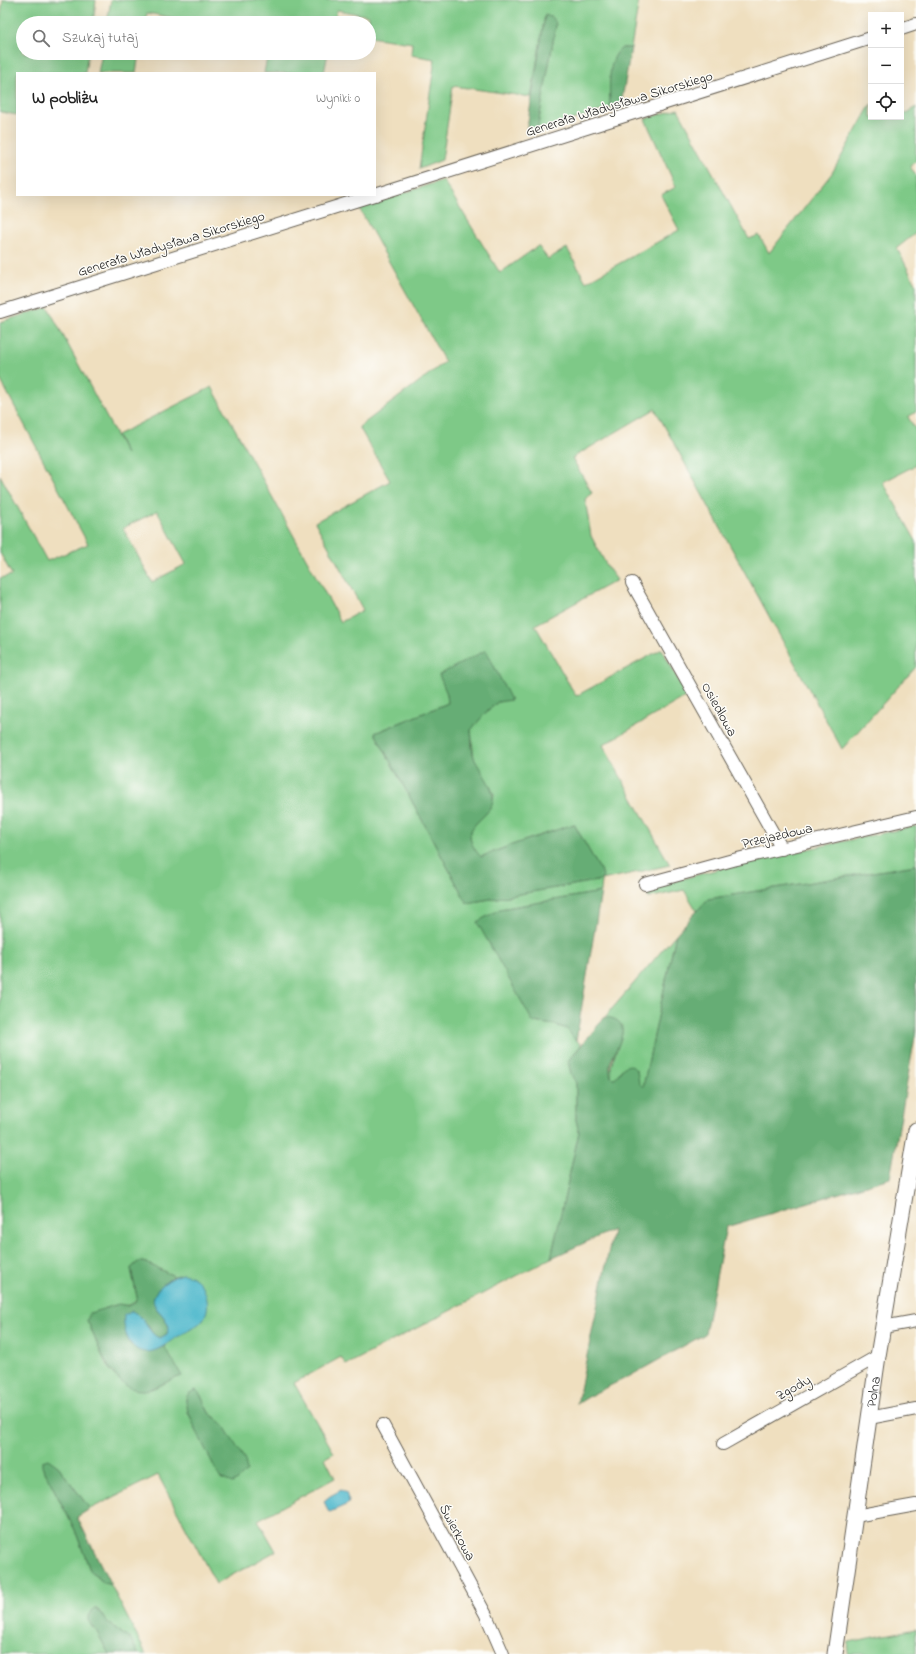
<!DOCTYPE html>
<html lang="pl">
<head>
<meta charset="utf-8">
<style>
	:root { --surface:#fff; --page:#f2f2f2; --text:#222; --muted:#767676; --line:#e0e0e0 }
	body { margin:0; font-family:"Indie Flower",sans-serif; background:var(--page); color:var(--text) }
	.controls { position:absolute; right:12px; top:12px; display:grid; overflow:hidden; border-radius:0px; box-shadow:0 4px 16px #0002 }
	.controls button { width:36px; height:36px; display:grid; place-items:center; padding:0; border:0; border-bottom:1px solid var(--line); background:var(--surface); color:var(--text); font:20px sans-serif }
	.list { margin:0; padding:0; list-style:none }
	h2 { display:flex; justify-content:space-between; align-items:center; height:52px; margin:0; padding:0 16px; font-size:17px }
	h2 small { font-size:13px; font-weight:400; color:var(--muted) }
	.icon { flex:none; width:22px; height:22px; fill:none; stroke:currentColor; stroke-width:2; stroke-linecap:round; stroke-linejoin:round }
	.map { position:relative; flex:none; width:916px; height:1654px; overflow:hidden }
	.search { position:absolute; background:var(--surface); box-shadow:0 4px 16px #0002; left:16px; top:16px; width:360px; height:44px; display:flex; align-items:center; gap:10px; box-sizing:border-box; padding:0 14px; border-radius:22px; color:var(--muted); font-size:15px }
	.panel { position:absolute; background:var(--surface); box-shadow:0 4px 16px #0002; left:16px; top:72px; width:360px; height:124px; border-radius:0px }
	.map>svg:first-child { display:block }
	.green { fill:#7ec987; stroke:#4d7252; fill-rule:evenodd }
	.forest { fill:#66ad74; stroke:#416448 }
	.water { fill:#4eb8cc; stroke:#356a74 }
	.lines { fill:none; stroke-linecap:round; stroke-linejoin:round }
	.minor-casing { stroke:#666055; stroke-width:14 }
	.tertiary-casing { stroke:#666055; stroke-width:17 }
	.minor { stroke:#fff; stroke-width:12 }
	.tertiary { stroke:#fff; stroke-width:15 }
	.labels { text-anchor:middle; stroke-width:3; stroke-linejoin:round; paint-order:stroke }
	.street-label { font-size:14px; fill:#1c1c1c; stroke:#fdfcf7 }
</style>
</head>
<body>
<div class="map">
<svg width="916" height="1654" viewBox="0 0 916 1654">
	<rect width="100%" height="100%" fill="#fdfcf7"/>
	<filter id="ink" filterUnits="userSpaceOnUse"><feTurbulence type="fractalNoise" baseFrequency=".025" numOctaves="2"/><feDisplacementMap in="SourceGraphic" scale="8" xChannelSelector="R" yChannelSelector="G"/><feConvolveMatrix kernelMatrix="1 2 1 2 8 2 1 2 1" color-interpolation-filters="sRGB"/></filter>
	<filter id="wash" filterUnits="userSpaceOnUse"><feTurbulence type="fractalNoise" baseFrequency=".012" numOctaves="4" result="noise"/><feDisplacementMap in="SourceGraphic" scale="16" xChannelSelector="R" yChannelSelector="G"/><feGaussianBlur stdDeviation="0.9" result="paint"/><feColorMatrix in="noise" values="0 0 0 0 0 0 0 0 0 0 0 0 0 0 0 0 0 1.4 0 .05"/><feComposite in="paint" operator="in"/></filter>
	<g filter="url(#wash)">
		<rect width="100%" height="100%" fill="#efdfbf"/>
		<!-- green -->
		<path class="green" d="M 3,0 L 96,0 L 93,23 L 23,23 L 23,53 L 88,53 L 85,73 L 17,73 L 17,115 L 0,112 L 0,22 Z
			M 111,0 L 639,0 L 631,48 L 622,48 L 610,77 L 610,108 L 537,131 L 556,25 L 545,15 L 531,97 L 453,86 L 442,160 L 419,169 L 435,59 L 411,55 L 412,43 L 369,37 L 369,16 L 337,10 L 334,23 L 202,23 L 147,13 L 145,23 L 107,23 Z
			M 102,53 L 139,53 L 136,73 L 98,73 Z
			M 268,53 L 328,53 L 324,73 L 264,73 Z
			M 871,104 L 871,117 L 893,117 L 896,119 L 916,107 L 916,162 L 910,166 L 916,176 L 916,233 L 897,248 L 916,285 L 916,412 L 908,417 L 916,430 L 916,465 L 883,482 L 916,541 L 916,667 L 842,749 L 655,409 L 572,458 L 592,493 L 585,499 L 591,536 L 608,568 L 617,580 L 535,625 L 576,696 L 662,649 L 687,696 L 603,745 L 670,865 L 602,880 L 601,892 L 500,909 L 533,1022 L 556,1025 L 567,1029 L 581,1045 L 568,1061 L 571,1074 L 576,1083 L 576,1120 L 579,1132 L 551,1258 L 346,1365 L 341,1357 L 294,1383 L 334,1453 L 325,1458 L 335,1478 L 258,1520 L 276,1551 L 216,1584 L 158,1475 L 90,1509 L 58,1466 L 42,1466 L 75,1530 L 90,1570 L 104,1583 L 111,1585 L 146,1654 L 138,1654 L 132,1641 L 105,1620 L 97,1608 L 92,1627 L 97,1632 L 109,1654 L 0,1654 L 0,578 L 12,575 L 0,553 L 0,475 L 47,561 L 88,544 L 0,379 L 0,322 L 48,307 L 126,454 L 117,435 L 212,387 L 341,622 L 363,610 L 315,522 L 390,481 L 359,427 L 445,362 L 359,208 L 443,180 L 500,273 L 538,246 L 548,259 L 567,248 L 586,282 L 679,230 L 661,195 L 676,187 L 645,119 L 678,109 L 749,239 L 759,235 L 769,253 L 832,173 ZM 157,511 L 186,564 L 152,582 L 123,528 ZM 443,681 L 511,699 L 498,702 L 488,710 L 471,729 L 474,759 L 494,794 L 491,808 L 472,827 L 470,834 L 471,845 L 480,857 L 509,846 L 574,824 L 603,875 L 602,880 L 467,903 L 375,733 L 448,703 L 447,694 ZM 144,1262 L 174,1276 L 182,1274 L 176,1338 L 164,1346 L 181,1376 L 171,1379 L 151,1389 C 142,1386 129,1385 121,1381 C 105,1372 95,1336 87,1320 C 95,1316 104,1309 112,1306 C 124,1302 130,1311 137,1297 L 131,1269 ZM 190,1393 L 200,1394 L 209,1413 L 216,1418 L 206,1449 L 188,1412 L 186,1399 Z
			M 916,826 L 916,865 L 708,899 L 697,911 L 684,890 L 648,898 L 648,890 L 667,883 L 737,864 Z
			M 676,934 L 643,1087 L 638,1083 L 638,1077 L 621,1070 L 615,1079 L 611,1077 C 609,1061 619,1049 622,1033 L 605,1017 Z
			M 916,1629 L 916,1654 L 847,1654 L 849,1642 Z"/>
		<!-- forest -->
		<path class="forest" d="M 545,15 C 551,17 555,18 556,25 L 537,131 L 526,134 Z
			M 622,48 L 631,48 L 621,105 L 610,108 C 610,91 606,59 622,48 Z
			M 486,650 L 511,700 L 498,702 L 488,710 L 471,730 C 472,739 471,751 475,760 C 479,768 493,787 493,795 C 496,822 450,822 481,857 L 509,846 L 574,824 L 603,875 L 602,880 L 467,903 L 375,733 L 448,703 L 447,694 L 439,675 Z
			M 916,865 L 916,1031 L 890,1178 L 726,1227 L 705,1334 L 630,1376 L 593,1394 L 577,1404 L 613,1230 L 551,1258 L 579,1132 L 576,1120 L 576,1083 L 571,1074 L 568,1061 L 605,1017 C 636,1020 617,1046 611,1061 C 609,1066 610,1072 611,1077 L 615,1078 L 625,1066 L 631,1065 L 637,1071 L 639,1083 L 643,1087 L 676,934 L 708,899 Z
			M 601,892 L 576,1041 L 567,1029 L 556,1025 L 533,1022 L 477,922 L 500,909 Z
			M 138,1262 L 144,1262 L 174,1276 L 162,1285 L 155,1307 L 164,1317 L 169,1327 L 167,1334 L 160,1338 L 154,1336 L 147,1324 L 126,1335 L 130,1344 L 137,1349 L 161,1348 L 164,1346 L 182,1376 C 171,1379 161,1386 150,1389 C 113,1398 99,1345 87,1320 L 90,1313 L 119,1304 L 128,1306 L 134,1303 L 137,1297 L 131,1268 Z
			M 196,1390 L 200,1394 L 209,1413 L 222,1423 L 245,1460 L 247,1471 L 238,1480 L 232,1483 L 220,1478 C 213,1463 185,1413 186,1400 C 186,1394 191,1392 196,1390 Z
			M 48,1459 L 58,1466 L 90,1509 L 77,1517 L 111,1585 L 104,1583 L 90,1570 L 75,1530 L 42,1466 L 42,1461 Z
			M 94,1608 L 97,1608 L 105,1620 L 132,1641 L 138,1654 L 109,1654 L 97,1632 L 89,1621 L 89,1616 Z"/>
		<!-- water -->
		<path class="water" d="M 182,1274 C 193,1275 201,1281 205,1292 C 208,1301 209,1309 204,1318 C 199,1326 187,1331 179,1336 C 170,1341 163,1348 153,1351 C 131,1357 122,1332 124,1315 L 132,1311 C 147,1318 148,1335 160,1338 L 167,1334 L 169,1327 C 167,1323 166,1319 163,1316 C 161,1313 157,1310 155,1306 C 147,1292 171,1277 182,1274 Z
			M 341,1490 L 346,1493 L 349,1501 L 348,1504 L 330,1512 L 328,1511 L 324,1501 L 330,1496 Z"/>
	</g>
	<g filter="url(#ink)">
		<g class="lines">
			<defs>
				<path id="minor" d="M 901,29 L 916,24
					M 375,195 L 871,38
					M 0,312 L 374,195
					M 632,583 L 782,849
					M 645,884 L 733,860 L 916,817
					M 883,1327 L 916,1321
					M 869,1418 L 916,1409
					M 383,1425 L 486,1615 L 503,1654
					M 723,1444 L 878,1356
					M 855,1516 L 916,1505"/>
				<g id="tertiary">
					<path id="s1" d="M 835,1654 L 878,1356 L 916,1130"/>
				</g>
			</defs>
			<!-- minor casing -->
			<use href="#minor" class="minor-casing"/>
			<!-- tertiary casing -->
			<use href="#tertiary" class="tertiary-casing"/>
			<!-- minor -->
			<use href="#minor" class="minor"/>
			<!-- tertiary -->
			<use href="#tertiary" class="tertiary"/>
		</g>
	</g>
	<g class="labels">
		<!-- street labels -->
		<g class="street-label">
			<text transform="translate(619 103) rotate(-17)" y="5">Generała Władysława Sikorskiego</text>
			<text transform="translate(171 243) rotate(-17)" y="5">Generała Władysława Sikorskiego</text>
			<text transform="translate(720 709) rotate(61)" y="5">Osiedlowa</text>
			<text transform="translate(777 835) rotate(-13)" y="5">Przejazdowa</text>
			<text transform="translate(793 1387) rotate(-29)" y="5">Zgody</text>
			<text dy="5" stroke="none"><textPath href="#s1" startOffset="265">Polna</textPath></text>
			<text transform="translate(458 1532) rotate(62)" y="5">Świerkowa</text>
		</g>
	</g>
</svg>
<div class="controls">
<button>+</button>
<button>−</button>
<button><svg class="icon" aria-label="locate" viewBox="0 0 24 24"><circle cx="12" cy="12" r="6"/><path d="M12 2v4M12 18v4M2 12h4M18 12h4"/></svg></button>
</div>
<div class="search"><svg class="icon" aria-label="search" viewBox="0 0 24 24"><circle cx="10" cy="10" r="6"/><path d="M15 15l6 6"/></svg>Szukaj tutaj</div>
<section class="panel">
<h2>W pobliżu<small>Wyniki: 0</small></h2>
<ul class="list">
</ul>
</section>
</div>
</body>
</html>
